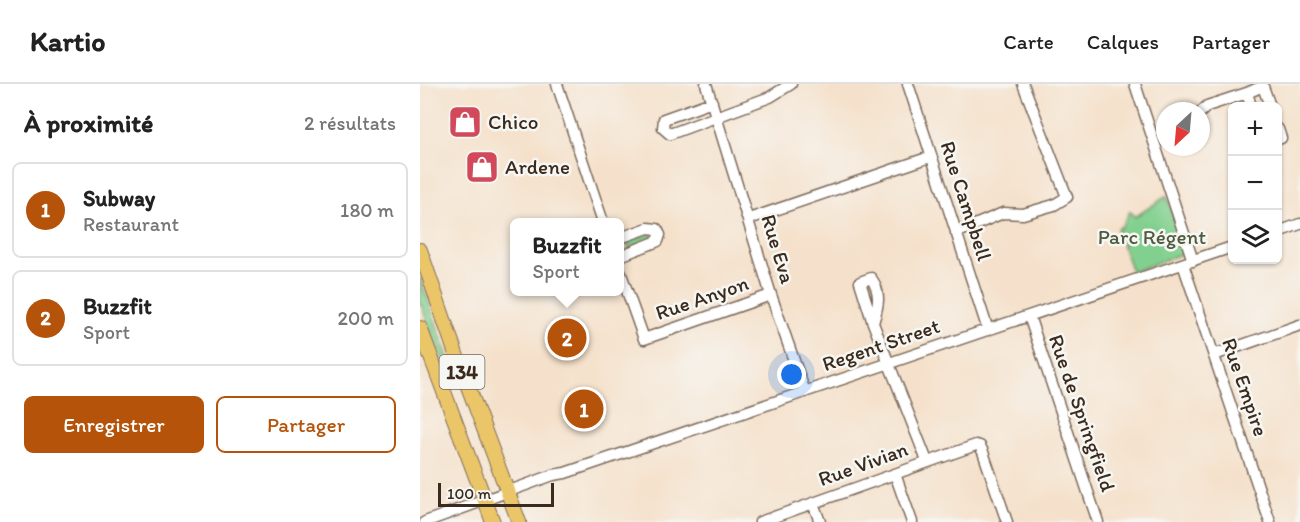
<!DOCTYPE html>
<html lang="fr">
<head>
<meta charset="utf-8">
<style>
	:root { --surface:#fff; --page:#f6f6f6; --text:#222; --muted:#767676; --line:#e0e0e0; --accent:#b45309 }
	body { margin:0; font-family:Itim,sans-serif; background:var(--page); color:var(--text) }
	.controls { position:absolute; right:18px; top:18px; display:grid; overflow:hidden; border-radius:9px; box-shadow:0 2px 4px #0004 }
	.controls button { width:54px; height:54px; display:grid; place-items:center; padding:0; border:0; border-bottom:2px solid var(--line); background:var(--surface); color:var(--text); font:30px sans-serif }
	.compass { position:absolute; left:736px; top:18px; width:54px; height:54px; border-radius:50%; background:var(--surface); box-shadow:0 2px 4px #0004; rotate:206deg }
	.scale { position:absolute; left:18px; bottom:15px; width:116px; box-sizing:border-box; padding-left:6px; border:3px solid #3b2a1e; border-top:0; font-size:16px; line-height:21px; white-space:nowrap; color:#3b2a1e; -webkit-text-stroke:4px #f6f6f2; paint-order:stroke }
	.you { position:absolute; left:372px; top:291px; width:21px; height:21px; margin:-15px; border:4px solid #fff; border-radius:50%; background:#1a73e8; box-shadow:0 0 0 9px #1a73e833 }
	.badge { display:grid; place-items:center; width:39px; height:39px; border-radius:50%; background:var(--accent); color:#fff; font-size:20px; font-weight:700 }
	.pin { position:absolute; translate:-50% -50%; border:3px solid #fff; box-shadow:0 2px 6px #0006 }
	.popup { position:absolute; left:90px; top:134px; width:114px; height:78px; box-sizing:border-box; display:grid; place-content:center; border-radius:9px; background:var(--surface); filter:drop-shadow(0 2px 4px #0005); font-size:20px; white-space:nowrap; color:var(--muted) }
	.popup b { font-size:22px; color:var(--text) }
	.popup::after { content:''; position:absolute; left:50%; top:100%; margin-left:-12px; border:12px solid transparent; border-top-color:var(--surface) }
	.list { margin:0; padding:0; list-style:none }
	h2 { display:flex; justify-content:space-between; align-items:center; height:78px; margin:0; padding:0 24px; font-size:26px }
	h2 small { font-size:20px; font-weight:400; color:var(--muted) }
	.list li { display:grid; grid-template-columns:39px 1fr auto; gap:18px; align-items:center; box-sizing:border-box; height:96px; margin:0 12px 12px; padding:0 12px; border:2px solid var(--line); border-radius:9px }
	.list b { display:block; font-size:22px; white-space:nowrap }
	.list p { margin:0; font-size:20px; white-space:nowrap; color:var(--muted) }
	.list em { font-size:20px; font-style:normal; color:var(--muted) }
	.actions { display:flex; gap:12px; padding:18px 24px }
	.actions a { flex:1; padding:14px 0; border:2px solid var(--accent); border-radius:9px; text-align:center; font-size:21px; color:var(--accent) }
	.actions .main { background:var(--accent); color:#fff }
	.icon { flex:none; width:33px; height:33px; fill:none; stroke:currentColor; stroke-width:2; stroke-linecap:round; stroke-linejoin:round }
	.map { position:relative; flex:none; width:880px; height:438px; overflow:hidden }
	header { display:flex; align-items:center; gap:36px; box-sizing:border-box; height:84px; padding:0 30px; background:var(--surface); border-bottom:2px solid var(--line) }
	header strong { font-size:28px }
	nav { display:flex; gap:33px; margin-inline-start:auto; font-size:21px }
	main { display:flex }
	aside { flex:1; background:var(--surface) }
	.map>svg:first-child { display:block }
	.green { fill:#82d08f; stroke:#5e7d56; stroke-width:1.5 }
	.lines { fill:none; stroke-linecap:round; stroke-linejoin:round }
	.minor-casing { stroke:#7c6a5b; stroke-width:13 }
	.major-casing { stroke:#7c6a5b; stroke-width:16 }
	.minor { stroke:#fff; stroke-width:10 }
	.major { stroke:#ebc669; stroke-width:14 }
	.labels { text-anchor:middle; stroke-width:5; stroke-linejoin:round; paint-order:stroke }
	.shield { fill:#f6f6f2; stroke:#73675e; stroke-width:1.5 }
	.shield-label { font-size:20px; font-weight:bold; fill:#3b2a1e }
	.poi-label { font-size:21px; fill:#3b2a1e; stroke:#f6f6f2; text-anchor:start }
	.street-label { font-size:21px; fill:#3b2a1e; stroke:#f6f6f2 }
	.park-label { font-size:21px; fill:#505c40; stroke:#f6f6f2 }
</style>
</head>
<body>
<header>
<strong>Kartio</strong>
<nav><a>Carte</a><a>Calques</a><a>Partager</a></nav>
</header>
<main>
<aside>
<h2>À proximité<small>2 résultats</small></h2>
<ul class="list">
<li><span class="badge">1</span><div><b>Subway</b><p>Restaurant</p></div><em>180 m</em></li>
<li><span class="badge">2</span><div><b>Buzzfit</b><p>Sport</p></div><em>200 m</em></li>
</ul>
<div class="actions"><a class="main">Enregistrer</a><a>Partager</a></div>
</aside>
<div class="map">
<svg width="880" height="438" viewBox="0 0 880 438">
	<rect width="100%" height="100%" fill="#f6f6f2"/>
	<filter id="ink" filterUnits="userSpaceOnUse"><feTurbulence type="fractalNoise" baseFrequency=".0167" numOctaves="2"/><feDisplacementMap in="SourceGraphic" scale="12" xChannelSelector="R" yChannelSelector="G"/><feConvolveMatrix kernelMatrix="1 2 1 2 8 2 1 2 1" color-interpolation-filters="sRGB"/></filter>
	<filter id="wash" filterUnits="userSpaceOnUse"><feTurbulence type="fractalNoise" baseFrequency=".008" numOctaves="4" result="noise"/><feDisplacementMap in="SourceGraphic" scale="24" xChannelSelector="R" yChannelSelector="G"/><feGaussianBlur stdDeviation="1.35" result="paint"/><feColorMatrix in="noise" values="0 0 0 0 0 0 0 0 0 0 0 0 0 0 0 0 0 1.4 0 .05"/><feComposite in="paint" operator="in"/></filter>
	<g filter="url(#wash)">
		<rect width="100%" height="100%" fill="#f5e1cb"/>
		<!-- green -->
		<path class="green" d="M 747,112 L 764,169 L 712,188 L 697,145 L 702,142 L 710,127 L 715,133 Z
			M 230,150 L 234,152 L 231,157 L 208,163 L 206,158 Z
			M 0,193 L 38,302 L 37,303 L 20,270 L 0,218 Z"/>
	</g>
	<g filter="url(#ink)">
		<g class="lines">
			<defs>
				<path id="minor" d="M 137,0 L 183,138
					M 286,0 L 351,211 L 385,308
					M 488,0 L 568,246
					M 715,0 L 773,177
					M 842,0 L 850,22
					M 292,18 L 244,35 L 243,44 L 250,50 L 350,13 L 371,0
					M 831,22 L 827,9 L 843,2
					M 781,28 L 787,22 L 827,9
					M 858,45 L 861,54 L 858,55
					M 329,135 L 510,73
					M 858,148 L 880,140
					M 536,149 L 583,129 L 603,130 L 634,121 L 647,113 L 603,0
					M 200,154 L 228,144 L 237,145 L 240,151 L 238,157 L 200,172
					M 763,180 L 850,438
					M 200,187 L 224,255 L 351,211
					M 609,232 L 678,438
					M 453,239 C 458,222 462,209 451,194 L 440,198 L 453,239 L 507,377
					M 794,271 L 880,241
					M 475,390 L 492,438
					M 393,419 L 400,438
					M 5,438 L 133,391 L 145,389 L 812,163
					M 340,438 L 556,361 L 560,362 L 563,368 L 587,438"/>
				<path id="major" d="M 0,166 L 37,273 L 99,438
					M 0,244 L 73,438"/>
			</defs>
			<!-- minor casing -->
			<use href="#minor" class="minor-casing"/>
			<!-- major casing -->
			<use href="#major" class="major-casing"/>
			<!-- minor -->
			<use href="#minor" class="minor"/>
			<!-- major -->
			<use href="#major" class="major"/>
		</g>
	</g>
	<!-- icons -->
	<defs>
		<symbol id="shop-square" viewBox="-11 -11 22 22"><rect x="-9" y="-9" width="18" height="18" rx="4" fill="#d1495b" stroke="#f6f6f2"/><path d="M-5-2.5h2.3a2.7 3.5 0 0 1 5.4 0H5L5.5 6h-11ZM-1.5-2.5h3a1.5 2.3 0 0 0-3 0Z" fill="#fff"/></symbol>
	</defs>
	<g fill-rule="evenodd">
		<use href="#shop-square" x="26" y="19" width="38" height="38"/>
		<use href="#shop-square" x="43" y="64" width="38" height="38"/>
	</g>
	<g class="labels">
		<!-- shield labels -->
		<rect class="shield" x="19.5" y="271" width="45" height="34" rx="4.5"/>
		<g class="shield-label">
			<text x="42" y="295">134</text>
		</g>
		<!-- poi labels -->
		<g class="poi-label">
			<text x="68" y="45">Chico</text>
			<text x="85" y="90">Ardene</text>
		</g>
		<!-- street labels -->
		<g class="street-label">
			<text transform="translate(546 117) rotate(72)" y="7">Rue Campbell</text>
			<text transform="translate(358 165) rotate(73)" y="7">Rue Eva</text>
			<text transform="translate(282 214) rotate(-19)" y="7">Rue Anyon</text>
			<text transform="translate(461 261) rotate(-19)" y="7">Regent Street</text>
			<text transform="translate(825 303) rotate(71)" y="7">Rue Empire</text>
			<text transform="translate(662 329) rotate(71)" y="7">Rue de Springfield</text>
			<text transform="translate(443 380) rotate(-20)" y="7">Rue Vivian</text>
		</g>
		<!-- park labels -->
		<g class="park-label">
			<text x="732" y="160">Parc Régent</text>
		</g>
	</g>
</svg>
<div class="controls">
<button>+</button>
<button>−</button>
<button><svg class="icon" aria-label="layers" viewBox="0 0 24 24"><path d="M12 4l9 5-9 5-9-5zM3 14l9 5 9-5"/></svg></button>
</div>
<svg class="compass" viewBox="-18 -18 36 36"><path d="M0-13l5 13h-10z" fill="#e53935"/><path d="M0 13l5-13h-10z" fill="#767676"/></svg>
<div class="scale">100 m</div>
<div class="you"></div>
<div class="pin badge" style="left:164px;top:325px">1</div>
<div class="pin badge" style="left:147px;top:254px">2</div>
<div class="popup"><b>Buzzfit</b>Sport</div>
</div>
</main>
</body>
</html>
